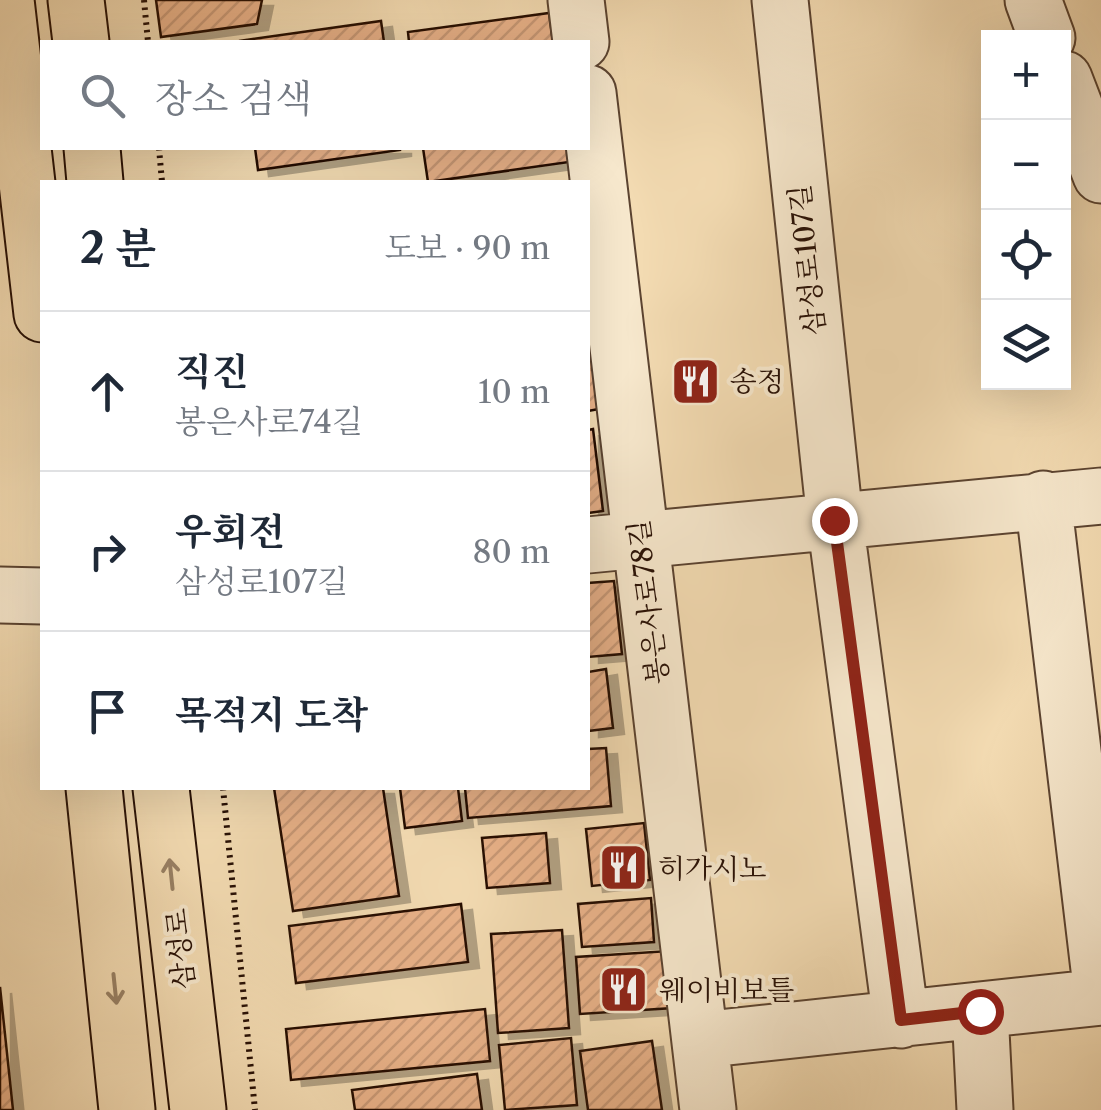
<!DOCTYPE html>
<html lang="ko">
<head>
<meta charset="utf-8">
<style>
	:root { --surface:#fff; --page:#f6f6f7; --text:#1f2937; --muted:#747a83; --line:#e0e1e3 }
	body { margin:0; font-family:"Libre Caslon Text","Noto Serif KR",serif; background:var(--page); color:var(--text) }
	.controls { position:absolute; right:30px; top:30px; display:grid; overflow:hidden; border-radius:0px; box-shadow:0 10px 40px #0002 }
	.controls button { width:90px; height:90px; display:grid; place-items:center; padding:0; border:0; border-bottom:2px solid var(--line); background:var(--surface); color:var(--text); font:50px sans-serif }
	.stop { position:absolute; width:30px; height:30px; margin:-22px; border:8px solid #8f2418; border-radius:50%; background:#fff }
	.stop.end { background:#8f2418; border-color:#fff; box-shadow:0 2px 10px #0008 }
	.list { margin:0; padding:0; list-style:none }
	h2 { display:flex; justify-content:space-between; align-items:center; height:130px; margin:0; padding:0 40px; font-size:42px }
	h2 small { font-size:32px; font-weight:400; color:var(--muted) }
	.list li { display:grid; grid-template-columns:65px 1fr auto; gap:30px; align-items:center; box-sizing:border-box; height:160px; padding:0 40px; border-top:2px solid var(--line) }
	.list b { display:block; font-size:38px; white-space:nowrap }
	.list p { margin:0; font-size:32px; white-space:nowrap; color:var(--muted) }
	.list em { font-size:32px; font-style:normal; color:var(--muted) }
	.icon { flex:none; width:55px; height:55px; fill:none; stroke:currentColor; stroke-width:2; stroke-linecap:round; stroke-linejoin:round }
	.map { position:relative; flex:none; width:1101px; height:1110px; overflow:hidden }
	.search { position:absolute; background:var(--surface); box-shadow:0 10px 40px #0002; left:40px; top:40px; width:550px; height:110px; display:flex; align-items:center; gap:25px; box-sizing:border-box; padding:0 35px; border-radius:0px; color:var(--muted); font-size:38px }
	.panel { position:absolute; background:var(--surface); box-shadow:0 10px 40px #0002; left:40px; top:180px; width:550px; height:610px; border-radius:0px }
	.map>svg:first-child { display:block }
	.building { fill:url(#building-hatch); stroke:#281005; stroke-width:2.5; filter:url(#shadow) }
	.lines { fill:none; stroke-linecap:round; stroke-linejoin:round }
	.minor-casing { stroke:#5b4330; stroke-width:59 }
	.major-casing { stroke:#281005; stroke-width:59 }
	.path { stroke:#281005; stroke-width:6; stroke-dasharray:2.5 5; stroke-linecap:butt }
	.minor { stroke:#f7e8cd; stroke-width:55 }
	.major { stroke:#f3dbb2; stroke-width:55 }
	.oneway { stroke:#988064 }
	.route { stroke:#8f2418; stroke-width:12 }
	.labels { text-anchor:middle; stroke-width:8; stroke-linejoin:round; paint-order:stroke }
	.street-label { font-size:28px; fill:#281005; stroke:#f7e8cd }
	.poi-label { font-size:28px; fill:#281005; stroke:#f7e8cd; text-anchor:start }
</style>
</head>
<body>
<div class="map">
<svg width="1101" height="1110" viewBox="0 0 1101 1110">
	<defs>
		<pattern id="building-hatch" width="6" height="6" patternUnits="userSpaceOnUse" patternTransform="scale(2.5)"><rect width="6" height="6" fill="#e9b289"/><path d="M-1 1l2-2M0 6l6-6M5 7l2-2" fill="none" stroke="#c89875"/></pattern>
		<filter id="shadow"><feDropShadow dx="11" dy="6" stdDeviation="0" flood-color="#0004"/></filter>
	</defs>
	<rect width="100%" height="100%" fill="#f3dbb2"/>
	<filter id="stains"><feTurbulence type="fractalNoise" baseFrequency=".002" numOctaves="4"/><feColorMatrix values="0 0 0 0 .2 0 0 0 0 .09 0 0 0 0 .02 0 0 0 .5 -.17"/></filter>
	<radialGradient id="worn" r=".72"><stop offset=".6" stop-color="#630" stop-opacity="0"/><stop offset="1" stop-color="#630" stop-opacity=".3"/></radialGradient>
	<!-- building -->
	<path class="building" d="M 156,0 L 262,0 L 257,24 L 161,37 Z
		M 549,13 L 553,42 L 409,42 L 408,32 Z
		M 381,21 L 384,42 L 239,41 Z
		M 255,148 L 400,148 L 400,150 L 258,170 Z
		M 423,148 L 567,148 L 569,162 L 428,182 Z
		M 595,328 L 610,407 L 588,411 L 588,329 Z
		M 593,429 L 603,511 L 588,513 L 588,430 Z
		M 614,581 L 622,654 L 588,657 L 588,583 Z
		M 606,669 L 613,728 L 588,731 L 588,672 Z
		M 606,748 L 611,806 L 468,818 L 465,788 L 588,788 L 588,749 Z
		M 274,788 L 383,788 L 399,896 L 293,911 Z
		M 400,788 L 458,788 L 462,821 L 405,828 Z
		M 644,823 L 650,880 L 592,886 L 586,829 Z
		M 546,833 L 550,883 L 487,888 L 482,838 Z
		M 651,898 L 654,942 L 582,947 L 578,904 Z
		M 461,904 L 468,962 L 296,983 L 289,926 Z
		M 562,930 L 569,1028 L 498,1033 L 491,934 Z
		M 669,951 L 673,1008 L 580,1014 L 576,957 Z
		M 0,987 L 13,1110 L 0,1110 Z
		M 485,1009 L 490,1061 L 291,1080 L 286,1029 Z
		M 571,1038 L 577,1105 L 505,1110 L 499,1045 Z
		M 652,1041 L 662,1110 L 588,1110 L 580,1051 Z
		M 477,1074 L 482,1110 L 355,1110 L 352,1090 Z"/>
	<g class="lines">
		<defs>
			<path id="minor" d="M 576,0 L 581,42
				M 780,0 L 835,520 L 901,1020
				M 1033,0 L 1047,38
				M 1064,79 L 1101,175
				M 588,93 L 708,1110
				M 1043,499 L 1101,986
				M 588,545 L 1101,496
				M 0,595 L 42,596
				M 980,1011 L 985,1110
				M 700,1040 L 1101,997"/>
			<path id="major" d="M 6,0 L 42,314
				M 76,0 L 81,42
				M 92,148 L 95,182
				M 94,788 L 127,1110
				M 161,788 L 198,1110"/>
		</defs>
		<!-- minor casing -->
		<use href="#minor" class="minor-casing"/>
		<!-- major casing -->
		<use href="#major" class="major-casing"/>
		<!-- path -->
		<path class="path" d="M 144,0 L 148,42
			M 159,148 L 162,182
			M 223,788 L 255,1110"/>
		<!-- minor -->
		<use href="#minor" class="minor"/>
		<!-- major -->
		<use href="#major" class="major"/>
	</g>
	<!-- one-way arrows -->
	<defs><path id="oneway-shaft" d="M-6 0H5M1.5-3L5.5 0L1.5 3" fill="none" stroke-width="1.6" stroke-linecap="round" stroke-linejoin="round" transform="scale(2.5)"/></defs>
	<g class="oneway">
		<use href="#oneway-shaft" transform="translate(171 874) rotate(-96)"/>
		<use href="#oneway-shaft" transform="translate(115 989) rotate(84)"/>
	</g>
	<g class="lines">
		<!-- route -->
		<path class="route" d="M 834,520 L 901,1020 L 980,1011"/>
	</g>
	<!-- icons -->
	<defs>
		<symbol id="restaurant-square" viewBox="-11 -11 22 22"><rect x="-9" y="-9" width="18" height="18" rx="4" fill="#8f2418" stroke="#f7e8cd"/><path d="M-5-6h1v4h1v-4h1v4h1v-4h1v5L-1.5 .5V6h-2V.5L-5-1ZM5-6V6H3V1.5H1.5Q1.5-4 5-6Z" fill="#fff"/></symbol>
	</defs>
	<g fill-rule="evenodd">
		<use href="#restaurant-square" x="668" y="354" width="55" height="55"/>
		<use href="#restaurant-square" x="596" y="840" width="55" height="55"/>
		<use href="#restaurant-square" x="596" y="962" width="55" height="55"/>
	</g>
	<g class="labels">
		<!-- street labels -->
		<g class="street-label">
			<text transform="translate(807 260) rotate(-96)" y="10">삼성로107길</text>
			<text transform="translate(648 602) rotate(-97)" y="10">봉은사로78길</text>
			<text transform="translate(180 949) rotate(-96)" y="10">삼성로</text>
		</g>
		<!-- poi labels -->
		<g class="poi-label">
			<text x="730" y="391">송정</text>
			<text x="658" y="878">히가시노</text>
			<text x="659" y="1000">웨이비보틀</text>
		</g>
	</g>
	<rect width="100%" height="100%" filter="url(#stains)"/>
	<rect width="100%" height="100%" fill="url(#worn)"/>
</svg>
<div class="controls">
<button>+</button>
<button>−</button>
<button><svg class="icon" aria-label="locate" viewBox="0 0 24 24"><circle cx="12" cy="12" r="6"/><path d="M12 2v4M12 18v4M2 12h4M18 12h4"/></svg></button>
<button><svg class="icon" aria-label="layers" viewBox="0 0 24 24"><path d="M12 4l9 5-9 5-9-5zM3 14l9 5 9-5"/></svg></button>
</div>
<div class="stop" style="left:980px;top:1011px"></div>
<div class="stop end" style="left:834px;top:520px"></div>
<div class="search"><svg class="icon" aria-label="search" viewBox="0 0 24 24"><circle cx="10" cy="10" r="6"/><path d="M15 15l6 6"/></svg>장소 검색</div>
<section class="panel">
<h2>2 분<small>도보 · 90 m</small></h2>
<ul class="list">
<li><svg class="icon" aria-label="ahead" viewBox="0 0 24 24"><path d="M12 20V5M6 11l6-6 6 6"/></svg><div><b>직진</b><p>봉은사로74길</p></div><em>10 m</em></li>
<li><svg class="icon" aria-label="right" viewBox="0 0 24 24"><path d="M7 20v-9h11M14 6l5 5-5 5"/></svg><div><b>우회전</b><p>삼성로107길</p></div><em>80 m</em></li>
<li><svg class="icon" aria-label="arrive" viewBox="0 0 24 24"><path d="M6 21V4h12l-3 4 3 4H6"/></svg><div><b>목적지 도착</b></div></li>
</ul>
</section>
</div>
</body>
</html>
